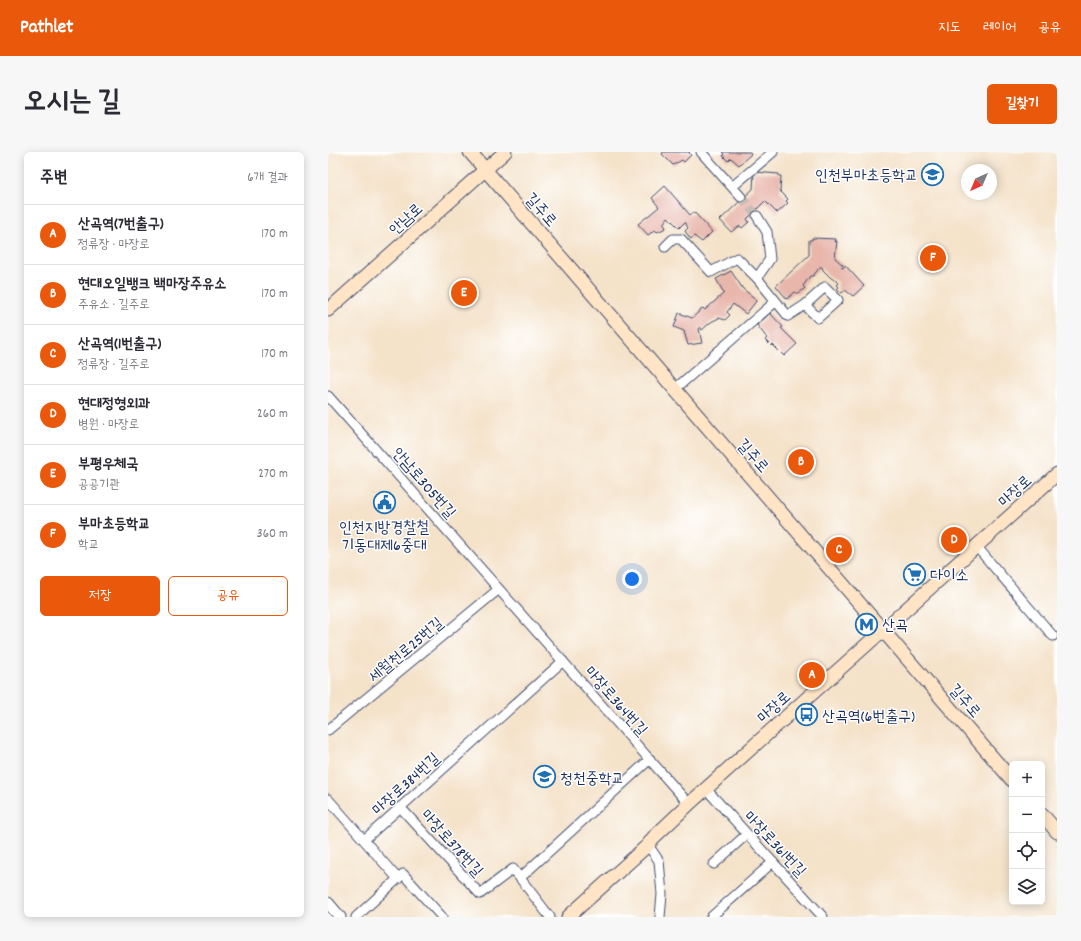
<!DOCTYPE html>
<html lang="ko">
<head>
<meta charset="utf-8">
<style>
	:root { --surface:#fff; --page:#f7f7f7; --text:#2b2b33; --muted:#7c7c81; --line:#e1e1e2; --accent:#ea580c }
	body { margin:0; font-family:Dekko,"Poor Story",sans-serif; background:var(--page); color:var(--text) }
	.controls { position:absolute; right:12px; bottom:12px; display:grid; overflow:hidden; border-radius:6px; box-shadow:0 2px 10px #0003 }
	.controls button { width:36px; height:36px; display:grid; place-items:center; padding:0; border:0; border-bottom:1px solid var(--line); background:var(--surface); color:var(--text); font:20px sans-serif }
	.compass { position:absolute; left:633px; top:12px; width:36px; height:36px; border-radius:50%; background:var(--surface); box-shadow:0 2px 10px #0003; rotate:224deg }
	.you { position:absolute; left:304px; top:427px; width:14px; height:14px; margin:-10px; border:3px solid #fff; border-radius:50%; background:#1a73e8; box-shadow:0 0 0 6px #1a73e833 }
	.badge { display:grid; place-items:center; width:26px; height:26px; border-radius:50%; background:var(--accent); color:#fff; font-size:13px; font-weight:700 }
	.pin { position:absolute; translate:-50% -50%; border:2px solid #fff; box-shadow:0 1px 4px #0006 }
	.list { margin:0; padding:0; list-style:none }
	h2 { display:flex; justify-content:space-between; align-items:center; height:52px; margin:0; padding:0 16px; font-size:17px }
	h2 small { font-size:13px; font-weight:400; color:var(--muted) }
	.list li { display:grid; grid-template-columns:26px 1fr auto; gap:12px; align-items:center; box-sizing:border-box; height:60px; padding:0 16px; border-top:1px solid var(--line) }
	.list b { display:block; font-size:15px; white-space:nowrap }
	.list p { margin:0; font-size:13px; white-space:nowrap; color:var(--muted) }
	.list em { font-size:13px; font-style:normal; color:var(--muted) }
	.actions { display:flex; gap:8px; padding:12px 16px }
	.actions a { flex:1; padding:9px 0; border:1px solid var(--accent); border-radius:6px; text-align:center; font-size:14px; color:var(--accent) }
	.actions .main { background:var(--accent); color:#fff }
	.icon { flex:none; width:22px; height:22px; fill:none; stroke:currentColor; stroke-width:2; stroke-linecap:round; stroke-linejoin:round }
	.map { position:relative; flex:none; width:729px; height:765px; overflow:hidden; border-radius:6px }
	header { display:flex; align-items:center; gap:24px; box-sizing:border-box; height:56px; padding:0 20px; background:var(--accent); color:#fff }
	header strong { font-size:19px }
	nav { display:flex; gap:22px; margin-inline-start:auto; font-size:14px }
	.intro { display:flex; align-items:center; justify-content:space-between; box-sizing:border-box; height:96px; padding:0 24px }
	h1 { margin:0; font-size:28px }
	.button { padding:10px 18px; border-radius:6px; background:var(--accent); color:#fff; font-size:14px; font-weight:700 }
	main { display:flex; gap:24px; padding:0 24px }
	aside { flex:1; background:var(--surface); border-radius:6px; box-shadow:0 2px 10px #0003 }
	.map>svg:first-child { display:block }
	.building { fill:#e8b6ab }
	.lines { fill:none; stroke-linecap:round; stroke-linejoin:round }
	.minor-tunnel { stroke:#c9beb4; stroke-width:9; stroke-dasharray:9 4.5; stroke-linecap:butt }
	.minor-casing { stroke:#3c4a6e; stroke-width:11 }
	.tertiary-casing { stroke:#3c4a6e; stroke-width:13 }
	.secondary-casing { stroke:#3c4a6e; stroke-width:15 }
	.minor { stroke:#fff; stroke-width:9 }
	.tertiary { stroke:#fff; stroke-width:11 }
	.secondary { stroke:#ffe4c6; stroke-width:13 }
	.labels { text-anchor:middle; stroke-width:3; stroke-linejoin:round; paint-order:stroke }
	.poi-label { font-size:16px; fill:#1b2f5e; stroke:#fff; text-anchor:start }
	.street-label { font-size:16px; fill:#1b2f5e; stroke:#fff }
</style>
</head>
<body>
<header>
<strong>Pathlet</strong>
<nav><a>지도</a><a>레이어</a><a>공유</a></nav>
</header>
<div class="intro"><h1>오시는 길</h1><a class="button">길찾기</a></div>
<main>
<aside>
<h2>주변<small>6개 결과</small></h2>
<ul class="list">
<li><span class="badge">A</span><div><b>산곡역(7번출구)</b><p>정류장 · 마장로</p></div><em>170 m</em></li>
<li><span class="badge">B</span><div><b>현대오일뱅크 백마장주유소</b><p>주유소 · 길주로</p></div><em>170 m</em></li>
<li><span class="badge">C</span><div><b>산곡역(1번출구)</b><p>정류장 · 길주로</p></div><em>170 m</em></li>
<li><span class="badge">D</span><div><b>현대정형외과</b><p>병원 · 마장로</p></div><em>260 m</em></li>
<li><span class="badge">E</span><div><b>부평우체국</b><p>공공기관</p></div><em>270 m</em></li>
<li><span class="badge">F</span><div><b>부마초등학교</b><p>학교</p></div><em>360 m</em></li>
</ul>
<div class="actions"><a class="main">저장</a><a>공유</a></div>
</aside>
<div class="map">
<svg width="729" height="765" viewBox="0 0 729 765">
	<rect width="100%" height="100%" fill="#fff"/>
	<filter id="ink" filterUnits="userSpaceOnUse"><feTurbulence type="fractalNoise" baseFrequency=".025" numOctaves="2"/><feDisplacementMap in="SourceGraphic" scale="8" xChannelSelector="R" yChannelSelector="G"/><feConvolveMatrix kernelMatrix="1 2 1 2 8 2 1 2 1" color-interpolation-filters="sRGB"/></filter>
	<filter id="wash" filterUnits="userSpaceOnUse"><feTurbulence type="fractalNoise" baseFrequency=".012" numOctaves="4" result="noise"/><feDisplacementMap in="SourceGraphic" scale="16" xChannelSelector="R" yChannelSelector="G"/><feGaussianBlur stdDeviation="0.9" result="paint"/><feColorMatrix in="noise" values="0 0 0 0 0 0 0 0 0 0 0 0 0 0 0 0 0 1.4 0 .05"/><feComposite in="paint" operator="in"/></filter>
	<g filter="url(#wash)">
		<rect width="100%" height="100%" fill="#f4e2c9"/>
		<g id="blocks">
			<!-- building -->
			<path class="building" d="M 335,0 L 362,0 L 361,1 L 363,3 L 356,10 L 354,8 L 345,13 L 334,2 Z
				M 394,0 L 422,0 L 423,2 L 411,13 L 403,6 L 400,9 L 395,4 L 396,2 Z
				M 426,20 L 451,22 L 451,24 L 453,24 L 452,39 L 460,47 L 458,49 L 460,51 L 449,61 L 437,49 L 419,67 L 421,70 L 414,76 L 412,74 L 403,80 L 392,68 L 425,37 Z
				M 337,34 L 362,63 L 366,60 L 384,80 L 374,90 L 366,84 L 363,87 L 359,82 L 357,79 L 360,76 L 357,70 L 351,76 L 340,65 L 335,72 L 338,75 L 336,77 L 329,80 L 327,78 L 320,83 L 310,72 L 331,55 L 324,46 Z
				M 484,86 L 508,87 L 507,90 L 509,89 L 507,106 L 515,113 L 513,115 L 515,116 L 517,113 L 536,134 L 525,144 L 517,138 L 514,141 L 509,137 L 511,135 L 509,133 L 511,131 L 508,128 L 509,127 L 506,128 L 502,125 L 495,118 L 494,115 L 492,115 L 485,124 L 482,124 L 475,134 L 477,136 L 470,142 L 467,140 L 459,147 L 448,134 L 481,103 L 481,88 L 484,88 Z
				M 403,119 L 415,137 L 429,148 L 418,162 L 405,152 L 399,160 L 402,163 L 397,168 L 391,166 L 383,170 L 374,178 L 372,175 L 371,177 L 374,191 L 360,193 L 356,179 L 346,175 L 351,161 L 364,166 L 375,156 L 377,158 L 396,141 L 388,127 Z
				M 442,161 L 455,175 L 453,176 L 469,192 L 456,204 L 445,193 L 443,194 L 437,188 L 439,186 L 429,173 Z"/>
		</g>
	</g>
	<g filter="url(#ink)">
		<use href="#blocks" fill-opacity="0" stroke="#3c4a6e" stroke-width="1"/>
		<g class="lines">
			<!-- minor-tunnel -->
			<path class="minor-tunnel" d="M 413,45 L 429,64"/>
			<defs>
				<path id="minor" d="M 373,0 L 413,45
					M 404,35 L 445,0
					M 429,64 L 439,80 L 442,107 L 429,126
					M 337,95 L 345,87 L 353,87 L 383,120 L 409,106 L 429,126 L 460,164 L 477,153 L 497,135 L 510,148 L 490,166 L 477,153
					M 347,237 L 447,150
					M 0,244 L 361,652
					M 648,394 L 725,484
					M 0,578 L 171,437
					M 378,637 L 495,765
					M 0,647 L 70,727
					M 72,655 L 152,742 L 185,717 L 222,765
					M 36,688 L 235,509
					M 320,693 L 331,709 L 334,742 L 332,765
					M 386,712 L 419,682
					M 192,726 L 322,607
					M 28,765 L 75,722 L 114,765
					M 383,765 L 445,710"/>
				<path id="tertiary" d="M 0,751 L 12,765"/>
				<path id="secondary" d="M 142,0 L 684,628
					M 0,158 L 177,0
					M 714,662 L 729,680
					M 240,765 L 320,693 L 325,686 L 361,652 L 729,322"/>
			</defs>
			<!-- minor casing -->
			<use href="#minor" class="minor-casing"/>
			<!-- tertiary casing -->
			<use href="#tertiary" class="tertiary-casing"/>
			<!-- secondary casing -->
			<use href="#secondary" class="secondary-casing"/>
			<!-- minor -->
			<use href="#minor" class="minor"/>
			<!-- tertiary -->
			<use href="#tertiary" class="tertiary"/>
			<!-- secondary -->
			<use href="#secondary" class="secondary"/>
		</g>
	</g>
	<!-- icons -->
	<defs>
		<symbol id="school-ring" viewBox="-11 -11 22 22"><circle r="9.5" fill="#fff" stroke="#1f6fb2" stroke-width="1.5"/><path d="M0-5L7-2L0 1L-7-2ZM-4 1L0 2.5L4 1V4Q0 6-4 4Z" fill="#1f6fb2"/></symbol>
		<symbol id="civic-ring" viewBox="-11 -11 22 22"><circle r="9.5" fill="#fff" stroke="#1f6fb2" stroke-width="1.5"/><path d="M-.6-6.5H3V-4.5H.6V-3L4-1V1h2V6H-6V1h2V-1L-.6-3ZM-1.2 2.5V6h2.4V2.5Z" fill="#1f6fb2"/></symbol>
		<symbol id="supermarket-ring" viewBox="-11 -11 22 22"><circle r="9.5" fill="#fff" stroke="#1f6fb2" stroke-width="1.5"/><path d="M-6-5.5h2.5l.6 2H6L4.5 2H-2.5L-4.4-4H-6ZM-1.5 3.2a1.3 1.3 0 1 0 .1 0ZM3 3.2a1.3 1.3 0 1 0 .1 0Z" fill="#1f6fb2"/></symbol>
		<symbol id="metro-ring" viewBox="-11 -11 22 22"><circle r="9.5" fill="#fff" stroke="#1f6fb2" stroke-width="1.5"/><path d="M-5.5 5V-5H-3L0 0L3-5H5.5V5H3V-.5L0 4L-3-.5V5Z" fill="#1f6fb2"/></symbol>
		<symbol id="bus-ring" viewBox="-11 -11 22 22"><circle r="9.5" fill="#fff" stroke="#1f6fb2" stroke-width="1.5"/><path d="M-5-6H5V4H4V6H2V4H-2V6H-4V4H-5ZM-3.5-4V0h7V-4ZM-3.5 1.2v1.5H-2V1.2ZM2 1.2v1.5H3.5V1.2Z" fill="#1f6fb2"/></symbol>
	</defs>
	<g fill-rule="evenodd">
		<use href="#school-ring" x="592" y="10" width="25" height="25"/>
		<use href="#civic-ring" x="44" y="338" width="25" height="25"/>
		<use href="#supermarket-ring" x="574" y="410" width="25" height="25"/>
		<use href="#metro-ring" x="526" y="460" width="25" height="25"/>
		<use href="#bus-ring" x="466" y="550" width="25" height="25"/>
		<use href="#school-ring" x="204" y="612" width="25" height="25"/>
	</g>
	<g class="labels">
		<!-- poi labels -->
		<g class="poi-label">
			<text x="590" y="28" text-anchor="end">인천부마초등학교</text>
			<text x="56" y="380" text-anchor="middle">인천지방경찰철<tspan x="56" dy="18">기동대제6중대</tspan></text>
			<text x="602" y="428">다이소</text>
			<text x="554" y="478">산곡</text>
			<text x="494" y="569">산곡역(6번출구)</text>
			<text x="232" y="631">청천중학교</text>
		</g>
		<!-- street labels -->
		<g class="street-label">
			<text transform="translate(214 57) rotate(49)" y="6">길주로</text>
			<text transform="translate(77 66) rotate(-42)" y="6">안남로</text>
			<text transform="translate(426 303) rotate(49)" y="6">길주로</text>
			<text transform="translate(97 330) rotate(49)" y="6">안남로305번길</text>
			<text transform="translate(686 338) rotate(-42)" y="6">마장로</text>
			<text transform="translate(77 497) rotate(-40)" y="6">세월천로25번길</text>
			<text transform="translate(289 548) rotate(49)" y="6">마장로364번길</text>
			<text transform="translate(638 548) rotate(49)" y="6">길주로</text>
			<text transform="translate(445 554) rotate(-42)" y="6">마장로</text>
			<text transform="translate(77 631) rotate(-42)" y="6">마장로384번길</text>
			<text transform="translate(125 690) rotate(48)" y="6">마장로378번길</text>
			<text transform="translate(448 691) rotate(47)" y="6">마장로361번길</text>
		</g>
	</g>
</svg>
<div class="controls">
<button>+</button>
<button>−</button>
<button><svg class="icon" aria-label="locate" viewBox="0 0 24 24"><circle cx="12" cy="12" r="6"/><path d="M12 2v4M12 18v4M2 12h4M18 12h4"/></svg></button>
<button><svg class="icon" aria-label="layers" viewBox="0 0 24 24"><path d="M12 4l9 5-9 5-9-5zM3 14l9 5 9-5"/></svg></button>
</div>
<svg class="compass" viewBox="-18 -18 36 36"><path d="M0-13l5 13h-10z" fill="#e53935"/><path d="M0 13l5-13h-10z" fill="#7c7c81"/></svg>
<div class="you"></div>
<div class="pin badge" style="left:484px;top:523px">A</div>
<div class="pin badge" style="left:473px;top:310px">B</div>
<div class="pin badge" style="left:511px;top:398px">C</div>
<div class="pin badge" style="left:626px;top:388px">D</div>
<div class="pin badge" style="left:136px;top:141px">E</div>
<div class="pin badge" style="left:605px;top:106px">F</div>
</div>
</main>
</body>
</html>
